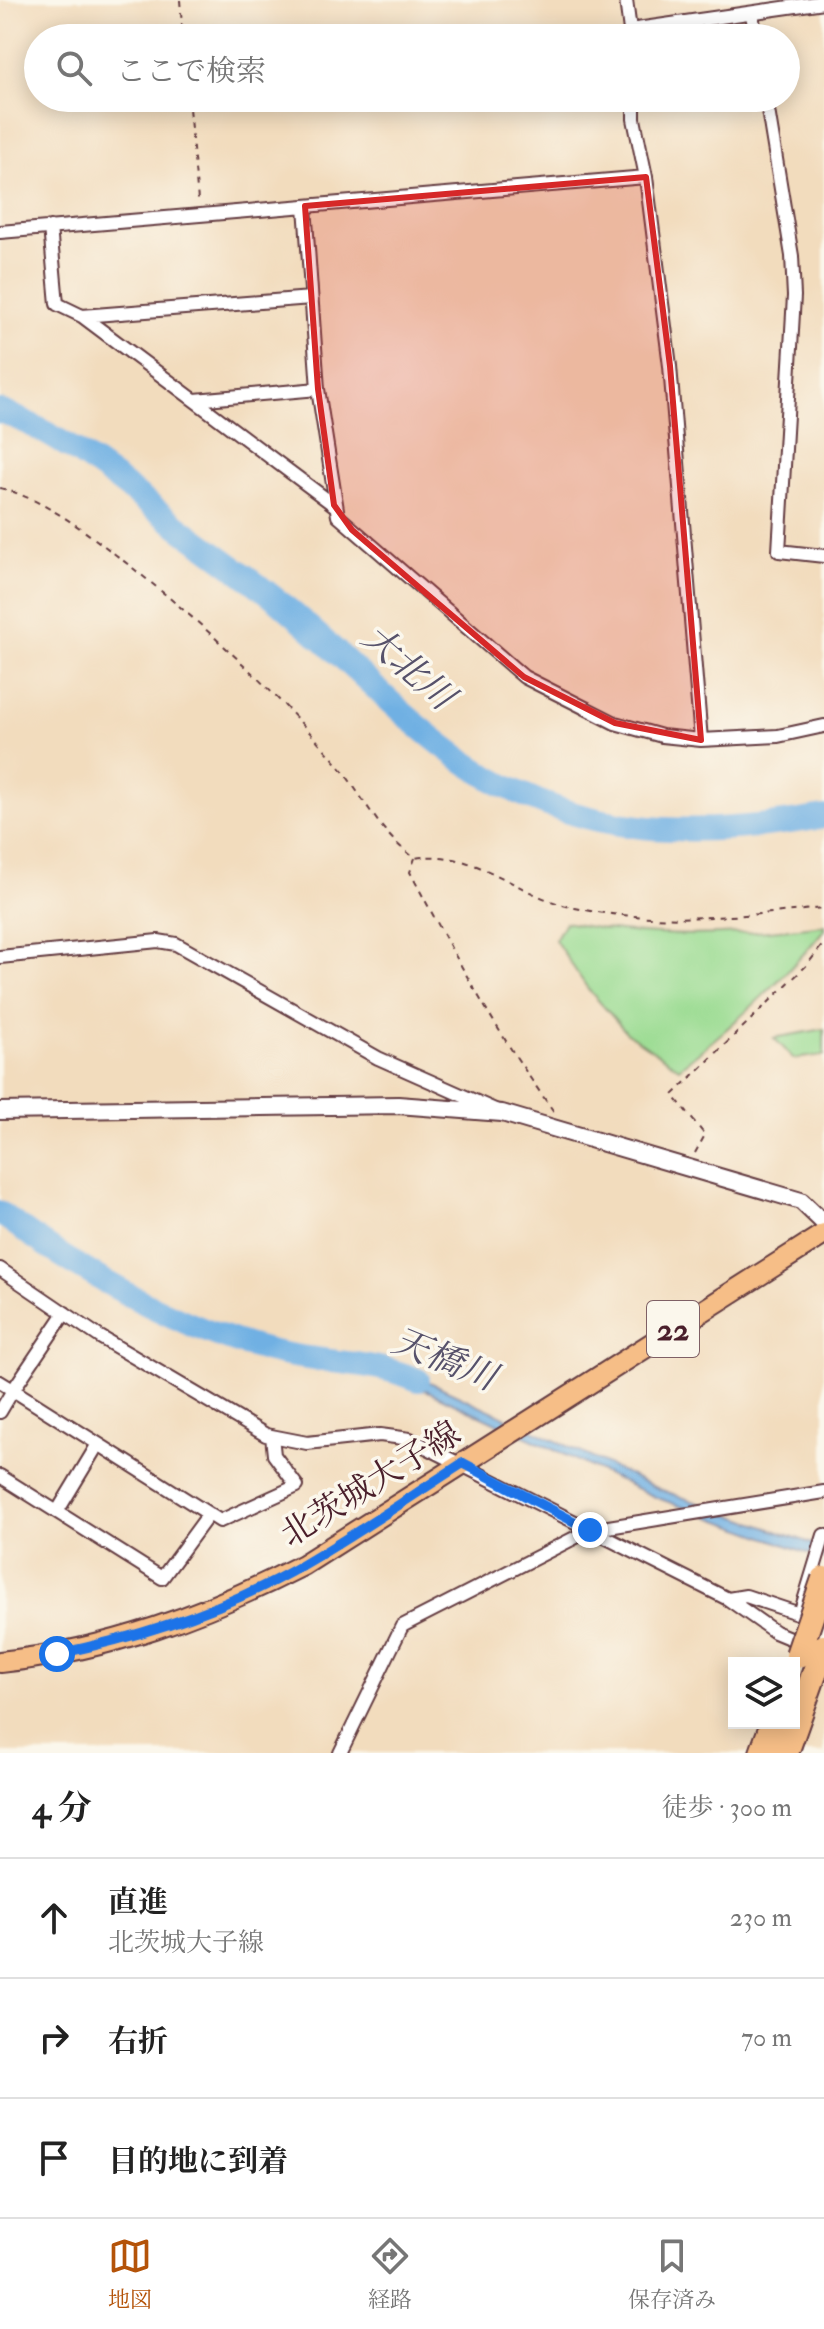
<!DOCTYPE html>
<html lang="ja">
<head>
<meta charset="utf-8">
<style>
	:root { --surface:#fff; --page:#f2f2f2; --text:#222; --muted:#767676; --line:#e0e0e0; --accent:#b45309 }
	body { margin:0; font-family:"IM FELL Double Pica","Noto Serif JP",serif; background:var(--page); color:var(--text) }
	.controls { position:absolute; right:24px; bottom:24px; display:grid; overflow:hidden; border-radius:0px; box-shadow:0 4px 20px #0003 }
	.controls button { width:72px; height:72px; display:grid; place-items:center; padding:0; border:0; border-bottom:2px solid var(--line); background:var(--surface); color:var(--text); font:40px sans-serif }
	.stop { position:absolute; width:24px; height:24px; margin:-18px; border:6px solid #1a73e8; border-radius:50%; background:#fff }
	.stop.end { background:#1a73e8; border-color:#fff; box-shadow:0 2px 8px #0008 }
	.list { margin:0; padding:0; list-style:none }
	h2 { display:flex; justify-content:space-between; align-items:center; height:104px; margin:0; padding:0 32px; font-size:34px }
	h2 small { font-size:26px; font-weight:400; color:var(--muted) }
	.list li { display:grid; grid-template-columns:52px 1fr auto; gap:24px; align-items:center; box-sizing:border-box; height:120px; padding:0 32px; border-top:2px solid var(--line) }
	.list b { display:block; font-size:30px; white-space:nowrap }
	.list p { margin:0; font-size:26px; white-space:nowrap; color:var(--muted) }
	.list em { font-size:26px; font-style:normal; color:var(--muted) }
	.icon { flex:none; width:44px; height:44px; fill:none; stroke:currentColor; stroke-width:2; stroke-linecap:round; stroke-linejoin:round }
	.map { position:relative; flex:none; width:824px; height:1753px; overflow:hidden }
	.search { position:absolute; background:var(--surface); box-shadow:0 4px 20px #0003; left:24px; right:24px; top:24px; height:88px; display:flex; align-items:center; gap:20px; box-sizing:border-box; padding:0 28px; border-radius:44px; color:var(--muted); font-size:30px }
	.sheet { height:464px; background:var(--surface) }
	nav { display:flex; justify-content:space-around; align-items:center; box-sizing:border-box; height:112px; border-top:2px solid var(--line); background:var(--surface); font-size:22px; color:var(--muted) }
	nav a { display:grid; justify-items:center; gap:4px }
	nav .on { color:var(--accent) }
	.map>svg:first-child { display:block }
	.green { fill:#9adb91; stroke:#727d5e; stroke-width:2 }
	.water { fill:#6fb0e3; stroke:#5c6887; stroke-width:2 }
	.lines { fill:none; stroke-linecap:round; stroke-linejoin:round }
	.river { stroke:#6fb0e3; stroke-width:24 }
	.minor-casing { stroke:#633b41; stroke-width:16 }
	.tertiary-casing { stroke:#633b41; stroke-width:20 }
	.primary-casing { stroke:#633b41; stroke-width:24 }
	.motorway-casing { stroke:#633b41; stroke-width:28 }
	.path { stroke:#633b41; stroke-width:2; stroke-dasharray:6 6; stroke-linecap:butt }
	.minor { stroke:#fff; stroke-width:12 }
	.tertiary { stroke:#fff; stroke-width:16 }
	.primary { stroke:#f6be87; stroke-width:20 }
	.motorway { stroke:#f6be87; stroke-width:24 }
	.motorway-bridge-casing { stroke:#633b41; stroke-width:28; stroke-linecap:butt }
	.motorway-bridge { stroke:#f6be87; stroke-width:24 }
	.route { stroke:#1a73e8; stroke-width:10 }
	.marked { fill:#d62828; fill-opacity:0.2; stroke:#d62828; stroke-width:6; stroke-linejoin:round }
	.labels { text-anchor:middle; stroke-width:7; stroke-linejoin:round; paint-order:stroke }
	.shield { fill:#fbf7ec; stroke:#7f6065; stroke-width:2 }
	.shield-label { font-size:32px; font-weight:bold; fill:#4a1f2b }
	.street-label { font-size:34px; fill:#4a1f2b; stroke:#fbf7ec }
	.water-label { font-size:36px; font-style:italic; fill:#57526b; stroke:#fbf7ec }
</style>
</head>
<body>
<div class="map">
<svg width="824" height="1753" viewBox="0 0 824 1753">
	<rect width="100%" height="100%" fill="#fbf7ec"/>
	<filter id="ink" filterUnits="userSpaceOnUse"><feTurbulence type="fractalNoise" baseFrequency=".0125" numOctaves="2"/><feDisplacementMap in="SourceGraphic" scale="16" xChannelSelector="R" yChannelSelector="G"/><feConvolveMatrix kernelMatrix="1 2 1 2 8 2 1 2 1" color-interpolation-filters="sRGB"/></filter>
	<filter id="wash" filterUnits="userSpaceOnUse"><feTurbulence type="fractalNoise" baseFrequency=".006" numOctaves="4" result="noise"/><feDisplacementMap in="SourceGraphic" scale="32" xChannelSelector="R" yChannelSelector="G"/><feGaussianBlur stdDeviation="1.8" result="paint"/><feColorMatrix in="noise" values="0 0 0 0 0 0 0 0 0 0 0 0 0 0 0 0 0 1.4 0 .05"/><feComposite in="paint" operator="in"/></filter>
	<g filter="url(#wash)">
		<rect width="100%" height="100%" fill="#f2dcbd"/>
		<!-- green -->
		<path class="green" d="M 565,922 C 651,941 737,936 824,925 L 824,930 C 781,983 733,1026 679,1068 L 627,1033 L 588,989 L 555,940 Z
			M 824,1029 L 824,1055 L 794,1059 L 774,1038 Z"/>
		<!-- water -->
		<path class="water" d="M 389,1363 L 659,1489 L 816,1545 L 824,1549 L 824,1559 L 655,1497 L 385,1371 Z"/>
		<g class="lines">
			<!-- river -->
			<path class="river" d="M 0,411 C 60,434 113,477 163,515 C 205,547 249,576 289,610 C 349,660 403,720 468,764 C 581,840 695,838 824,817
				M 0,1213 C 73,1268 179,1329 269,1351 C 319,1364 369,1359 418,1380"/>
		</g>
	</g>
	<g filter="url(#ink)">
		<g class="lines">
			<defs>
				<path id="minor" d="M 626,0 L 631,38
					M 752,14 L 756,38
					M 630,30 L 824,2
					M 634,98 L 634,119 L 646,177 L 670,366 L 701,740
					M 766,98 L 792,256 L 794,296 L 779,551 L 824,556
					M 305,206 L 318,389 L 338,516 L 524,677 L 615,723 L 662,736 L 701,740 L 778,736 L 824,726
					M 50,227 L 57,304 L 82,316 L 334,505
					M 0,232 L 646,177
					M 82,316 L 311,298
					M 195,400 L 318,389
					M 0,957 L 158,941 L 176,944 L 378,1058 L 495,1110
					M 0,1269 L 100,1337 L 266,1435 L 307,1443 L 380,1435 L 410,1439 L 728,1599 L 775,1632 L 804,1644
					M 65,1313 L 13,1390 L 220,1521 L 297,1486 L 274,1455 L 272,1436
					M 0,1382 L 13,1390 L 0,1412
					M 0,1476 L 162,1578 L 209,1514
					M 57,1512 L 98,1444
					M 728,1599 L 746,1596 L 800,1614 L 824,1535
					M 340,1753 L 402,1626 L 590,1530 L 824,1492"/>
				<path id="tertiary" d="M 0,1111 L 398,1105 L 502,1113 L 801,1201 L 824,1223"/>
				<path id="primary" d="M 0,1662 C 109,1650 205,1615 303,1565 L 824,1234"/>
				<path id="motorway" d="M 762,1753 L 773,1723
					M 786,1753 L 818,1663"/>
			</defs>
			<!-- minor casing -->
			<use href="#minor" class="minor-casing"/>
			<!-- tertiary casing -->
			<use href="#tertiary" class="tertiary-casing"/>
			<!-- primary casing -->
			<use href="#primary" class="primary-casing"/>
			<!-- motorway casing -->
			<use href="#motorway" class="motorway-casing"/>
			<!-- path -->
			<path class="path" d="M 180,0 L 183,38
				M 188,98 L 198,200
				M 0,488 C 43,499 81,528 116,555 C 194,615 265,681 330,755 C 360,789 378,834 415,858 C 477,848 516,896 575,908 C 658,925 741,916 824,908
				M 415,858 L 410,872 C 454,955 499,1037 555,1113
				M 695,1153 L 705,1135 L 673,1095 L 807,965 L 824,943"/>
			<!-- minor -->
			<use href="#minor" class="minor"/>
			<!-- tertiary -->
			<use href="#tertiary" class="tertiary"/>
			<!-- primary -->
			<use href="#primary" class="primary"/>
			<!-- motorway -->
			<use href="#motorway" class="motorway"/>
			<defs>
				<path id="motorway-bridge" d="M 798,1655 L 824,1579
					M 818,1663 L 824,1647"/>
			</defs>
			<!-- motorway-bridge casing -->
			<use href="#motorway-bridge" class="motorway-bridge-casing"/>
			<!-- motorway-bridge -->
			<use href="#motorway-bridge" class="motorway-bridge"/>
		</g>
	</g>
	<g class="lines" filter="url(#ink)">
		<!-- route -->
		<path class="route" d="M 57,1654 C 143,1636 227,1609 303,1565 C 358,1533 410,1497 463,1463 L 590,1530"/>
	</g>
	<!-- marked area -->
	<path class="marked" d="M 646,177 L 670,366 L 701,740 L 615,723 L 524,677 L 352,530 L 334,505 L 318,389 L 305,206 Z"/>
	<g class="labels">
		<!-- shield labels -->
		<rect class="shield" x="647" y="1301" width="52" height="56" rx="6"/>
		<g class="shield-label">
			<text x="673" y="1340">22</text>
		</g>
		<!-- street labels -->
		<g class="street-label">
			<text transform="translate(370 1483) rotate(-32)" y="12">北茨城大子線</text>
		</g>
		<!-- water labels -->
		<g class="water-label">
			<text transform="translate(409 666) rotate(41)" y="13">大北川</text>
			<text transform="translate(445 1358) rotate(22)" y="13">天橋川</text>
		</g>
	</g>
</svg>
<div class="controls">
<button><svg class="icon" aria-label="layers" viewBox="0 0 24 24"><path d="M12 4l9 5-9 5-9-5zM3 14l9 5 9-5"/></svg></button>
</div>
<div class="stop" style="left:57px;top:1654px"></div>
<div class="stop end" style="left:590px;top:1530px"></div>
<div class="search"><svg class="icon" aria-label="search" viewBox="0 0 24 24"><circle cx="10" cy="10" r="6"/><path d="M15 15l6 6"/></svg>ここで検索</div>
</div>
<section class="sheet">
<h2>4 分<small>徒歩 · 300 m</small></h2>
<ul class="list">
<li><svg class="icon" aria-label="ahead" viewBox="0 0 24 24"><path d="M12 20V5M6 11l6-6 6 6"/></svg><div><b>直進</b><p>北茨城大子線</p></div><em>230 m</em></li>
<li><svg class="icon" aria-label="right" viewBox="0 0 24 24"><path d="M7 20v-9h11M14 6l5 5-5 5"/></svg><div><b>右折</b></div><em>70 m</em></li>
<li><svg class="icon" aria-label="arrive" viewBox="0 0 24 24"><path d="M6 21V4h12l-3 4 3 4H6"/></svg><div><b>目的地に到着</b></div></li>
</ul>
</section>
<nav>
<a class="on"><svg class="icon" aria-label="map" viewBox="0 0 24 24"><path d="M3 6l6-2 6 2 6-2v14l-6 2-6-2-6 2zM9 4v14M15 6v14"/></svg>地図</a>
<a><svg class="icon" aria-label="directions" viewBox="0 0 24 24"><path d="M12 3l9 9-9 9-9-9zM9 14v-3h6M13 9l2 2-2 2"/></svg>経路</a>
<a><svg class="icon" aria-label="saved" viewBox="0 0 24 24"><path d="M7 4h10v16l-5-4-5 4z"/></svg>保存済み</a>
</nav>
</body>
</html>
